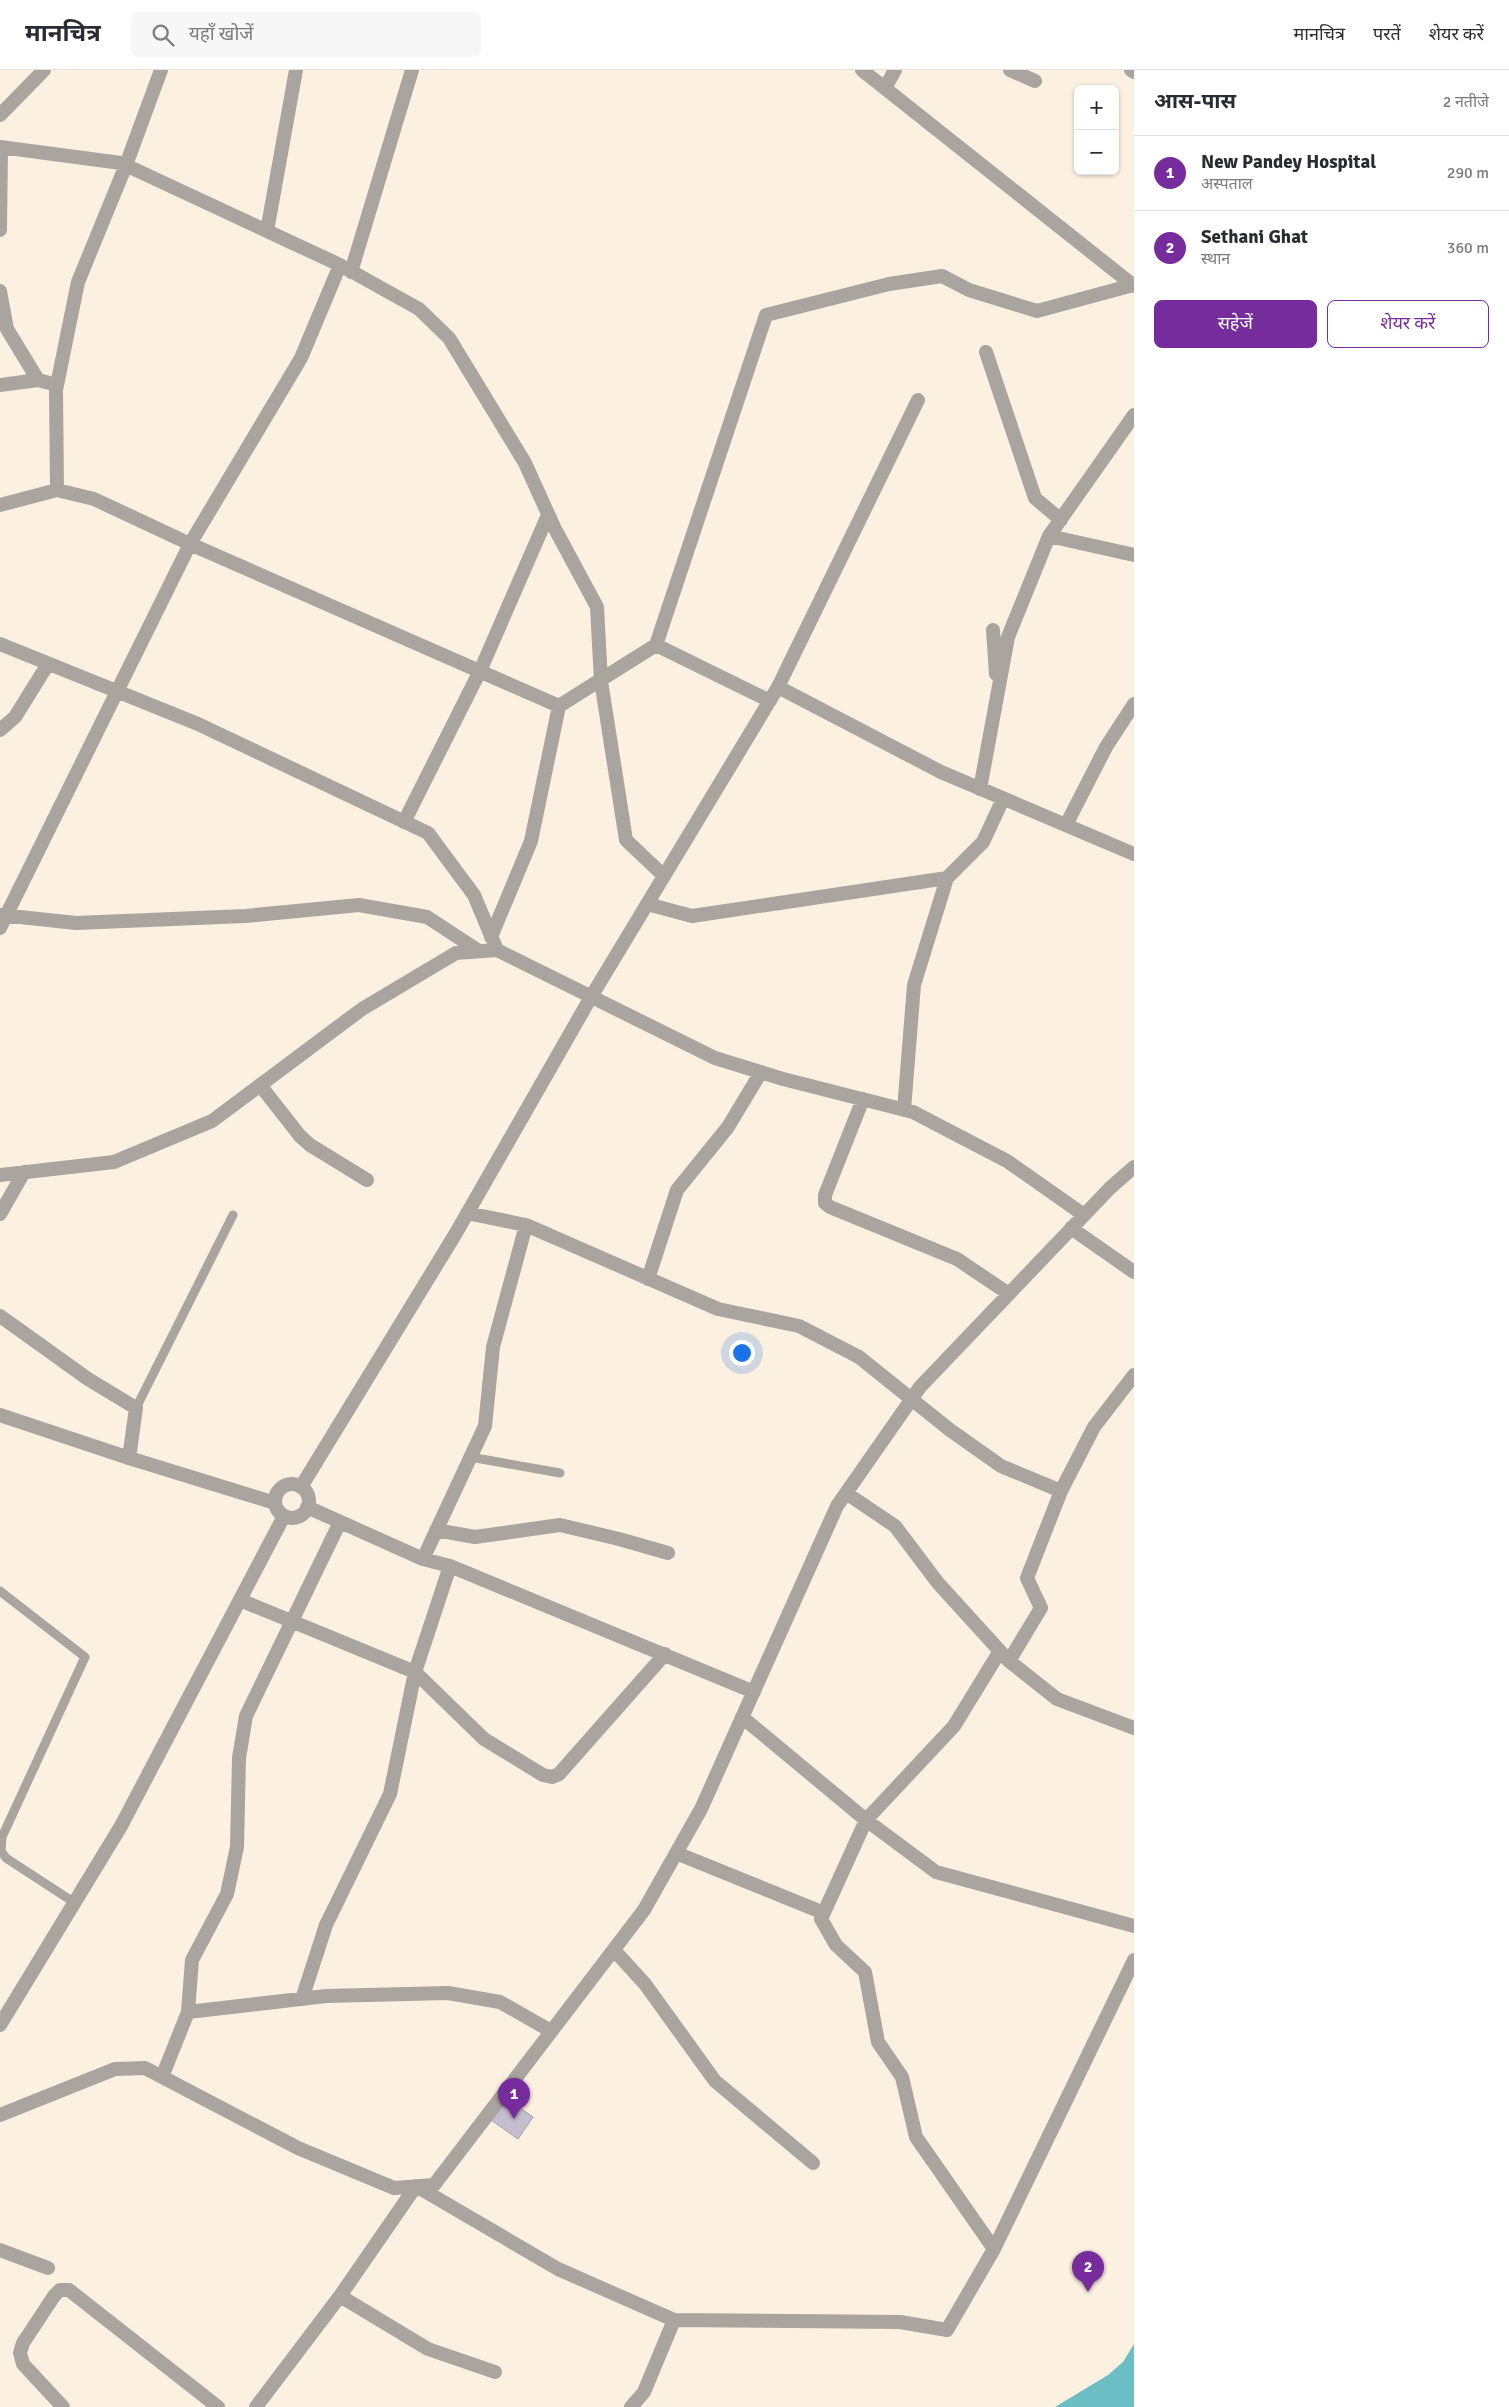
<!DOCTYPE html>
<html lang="hi">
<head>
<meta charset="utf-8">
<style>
	:root { --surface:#fff; --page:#f7f7f7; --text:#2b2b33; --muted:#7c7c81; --line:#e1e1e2; --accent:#772c9e }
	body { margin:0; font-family:Signika,"Noto Sans Devanagari",sans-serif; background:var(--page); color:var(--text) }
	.controls { position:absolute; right:15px; top:15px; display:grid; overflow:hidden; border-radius:8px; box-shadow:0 1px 4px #0004 }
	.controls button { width:45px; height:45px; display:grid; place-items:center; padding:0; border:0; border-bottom:1px solid var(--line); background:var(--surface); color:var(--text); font:25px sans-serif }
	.you { position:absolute; left:741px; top:1282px; width:18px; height:18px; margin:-12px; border:4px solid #fff; border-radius:50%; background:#1a73e8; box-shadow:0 0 0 8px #1a73e833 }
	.badge { display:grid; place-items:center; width:32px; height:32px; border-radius:50%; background:var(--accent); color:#fff; font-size:16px; font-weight:700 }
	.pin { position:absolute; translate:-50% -41px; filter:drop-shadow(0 1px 2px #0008) }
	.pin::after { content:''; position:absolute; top:26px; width:18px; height:15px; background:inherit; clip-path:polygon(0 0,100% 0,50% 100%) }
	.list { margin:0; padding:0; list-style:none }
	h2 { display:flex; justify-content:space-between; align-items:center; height:65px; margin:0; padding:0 20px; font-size:21px }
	h2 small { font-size:16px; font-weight:400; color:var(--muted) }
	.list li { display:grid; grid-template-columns:32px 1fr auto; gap:15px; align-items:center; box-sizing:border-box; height:75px; padding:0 20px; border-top:1px solid var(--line) }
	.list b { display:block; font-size:19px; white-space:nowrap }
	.list p { margin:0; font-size:16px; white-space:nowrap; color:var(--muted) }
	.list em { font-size:16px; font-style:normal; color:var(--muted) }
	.actions { display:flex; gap:10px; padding:15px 20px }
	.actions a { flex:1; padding:11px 0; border:1px solid var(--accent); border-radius:8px; text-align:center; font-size:18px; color:var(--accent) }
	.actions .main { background:var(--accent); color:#fff }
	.icon { flex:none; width:28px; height:28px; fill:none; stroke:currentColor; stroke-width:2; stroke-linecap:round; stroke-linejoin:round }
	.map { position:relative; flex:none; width:1134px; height:2337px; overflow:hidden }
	header { display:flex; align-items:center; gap:30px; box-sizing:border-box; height:70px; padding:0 25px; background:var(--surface); border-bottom:1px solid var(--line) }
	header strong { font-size:24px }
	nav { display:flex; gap:28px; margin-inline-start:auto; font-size:18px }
	.search { width:350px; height:45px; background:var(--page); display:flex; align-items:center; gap:12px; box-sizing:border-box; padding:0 18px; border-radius:8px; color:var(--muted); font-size:19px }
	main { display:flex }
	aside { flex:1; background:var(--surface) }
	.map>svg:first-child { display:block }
	.water { fill:#6abec4 }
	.building { fill:#c5becf; stroke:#a49dad }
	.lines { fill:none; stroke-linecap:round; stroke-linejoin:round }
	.service { stroke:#aaa49e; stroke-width:9 }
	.minor { stroke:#aaa49e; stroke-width:14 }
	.tertiary { stroke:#aaa49e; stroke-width:14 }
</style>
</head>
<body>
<header>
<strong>मानचित्र</strong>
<div class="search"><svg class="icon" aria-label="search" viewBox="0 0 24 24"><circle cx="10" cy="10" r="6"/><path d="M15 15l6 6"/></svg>यहाँ खोजें</div>
<nav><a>मानचित्र</a><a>परतें</a><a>शेयर करें</a></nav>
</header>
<main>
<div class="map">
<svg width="1134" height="2337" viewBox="0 0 1134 2337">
	<rect width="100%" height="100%" fill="#fcf0e0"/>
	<!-- water -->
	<path class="water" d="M 1134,2274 L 1134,2337 L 1055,2337 L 1108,2305 L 1123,2292 Z"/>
	<!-- building -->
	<path class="building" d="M 507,2029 L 533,2047 L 518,2069 L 491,2050 Z"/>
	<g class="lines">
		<!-- service -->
		<path class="service" d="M 136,1338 L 233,1145
			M 470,1387 L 560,1403
			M 0,1521 L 85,1587 L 2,1767 L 1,1781 L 6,1788 L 75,1833"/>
		<!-- minor -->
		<path class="minor" d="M 862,0 L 1134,216
			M 1010,0 L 1035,11
			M 1131,0 L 1134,2
			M 885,18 L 895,0
			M 0,45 L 44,0
			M 0,77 L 121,93 L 340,195 L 419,239 L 449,268 L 525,393 L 554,457 L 597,537 L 601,611 L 626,770 L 664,806
			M 0,160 L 1,77
			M 267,161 L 296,0
			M 351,202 L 412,0
			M 0,221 L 7,259 L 38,310 L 57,315
			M 986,282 L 1035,428 L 1061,450
			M 0,315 L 38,310
			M 57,420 L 56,320 L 78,212 L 126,95 L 161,0
			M 0,435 L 57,420 L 94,429 L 190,474 L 559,636 L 656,575 L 766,245 L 889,214 L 942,206 L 969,220 L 1037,241 L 1133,215
			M 1049,466 L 1134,485
			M 993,560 L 996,604
			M 0,574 L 198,654 L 428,763 L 474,825 L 497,880
			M 656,575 L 770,631
			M 778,617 L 918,330
			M 0,660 L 15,647 L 48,594
			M 980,719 L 1008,567 L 1049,466 L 1134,345
			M 404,752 L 480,601 L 548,445
			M 1066,755 L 1106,677 L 1134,634
			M 647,834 L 692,846 L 947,808 L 983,772 L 1003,729
			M 1,845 L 76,853 L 245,846 L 359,835 L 427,847 L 479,881
			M 0,858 L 190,474 L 301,288 L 340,195
			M 491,867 L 531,771 L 559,636
			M 260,1015 L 300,1066 L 310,1075 L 367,1110
			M 863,1029 L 825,1125 L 825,1133 L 830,1137 L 957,1189 L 1009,1224
			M 904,1040 L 914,915 L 947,808
			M 0,1105 L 114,1092 L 212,1051 L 362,939 L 456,883 L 497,880 L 715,988 L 783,1009 L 913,1042 L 1007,1091 L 1084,1145
			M 467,1143 L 526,1155 L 718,1239 L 799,1256 L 859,1287 L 950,1360 L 1001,1396 L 1061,1421
			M 0,1144 L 24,1102
			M 1071,1158 L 1134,1202
			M 648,1209 L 677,1120 L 728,1057 L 761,1002
			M 0,1246 L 88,1309 L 136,1338 L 129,1388
			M 301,1417 L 456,1163 L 591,927 L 778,617 L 941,702 L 1134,784
			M 846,1423 L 895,1456 L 938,1513 L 1009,1591 L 1057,1629 L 1134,1658
			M 307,1437 L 423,1489 L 450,1496 L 754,1622
			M 436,1460 L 475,1467 L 560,1455 L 619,1469 L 668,1483
			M 423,1489 L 485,1356 L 493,1277 L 526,1155
			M 240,1530 L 415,1602 L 484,1669 L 543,1705 L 552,1707 L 559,1704 L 665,1584
			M 1000,1581 L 954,1656 L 866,1750 L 821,1849 L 836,1875 L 865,1902 L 878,1972 L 902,2007 L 916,2067 L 994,2179 L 1134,1890
			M 1009,1591 L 1041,1538 L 1027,1508 L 1061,1421 L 1094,1357 L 1134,1305
			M 742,1647 L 866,1750 L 936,1802 L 1134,1856
			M 676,1783 L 824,1843
			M 614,1880 L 645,1914 L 715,2011 L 813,2093
			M 302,1929 L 326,1855 L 390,1724 L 415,1602 L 450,1496
			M 188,1942 L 326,1926 L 448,1923 L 500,1932 L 551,1961
			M 162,2007 L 188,1942 L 192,1890 L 227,1824 L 237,1777 L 239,1688 L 246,1646 L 340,1452
			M 0,2045 L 115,1999 L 145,1998 L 298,2078 L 394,2118 L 434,2115 L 644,1840 L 701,1739 L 837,1436 L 920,1317 L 1110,1118 L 1134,1097
			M 0,2180 L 48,2198
			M 340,2226 L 428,2279 L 495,2302
			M 63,2337 L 23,2294 L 20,2283 L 23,2273 L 54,2226 L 60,2220 L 69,2220 L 218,2337
			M 256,2337 L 340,2226 L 416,2116 L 558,2199 L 674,2250 L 900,2252 L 947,2260 L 994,2179
			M 631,2337 L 644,2322 L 674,2250"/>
		<!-- tertiary -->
		<path class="tertiary" d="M 0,1345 L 129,1388 L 275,1433
			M275 1431a17 17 0 1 1 34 0a17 17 0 1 1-34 0Z
			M 0,1955 L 121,1756 L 284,1446"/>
	</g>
</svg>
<div class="controls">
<button>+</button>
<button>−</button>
</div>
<div class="you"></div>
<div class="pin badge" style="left:514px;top:2049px">1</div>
<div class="pin badge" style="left:1088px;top:2222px">2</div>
</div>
<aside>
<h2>आस-पास<small>2 नतीजे</small></h2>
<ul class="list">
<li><span class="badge">1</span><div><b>New Pandey Hospital</b><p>अस्पताल</p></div><em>290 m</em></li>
<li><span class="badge">2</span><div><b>Sethani Ghat</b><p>स्थान</p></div><em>360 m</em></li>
</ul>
<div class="actions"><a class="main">सहेजें</a><a>शेयर करें</a></div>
</aside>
</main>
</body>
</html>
